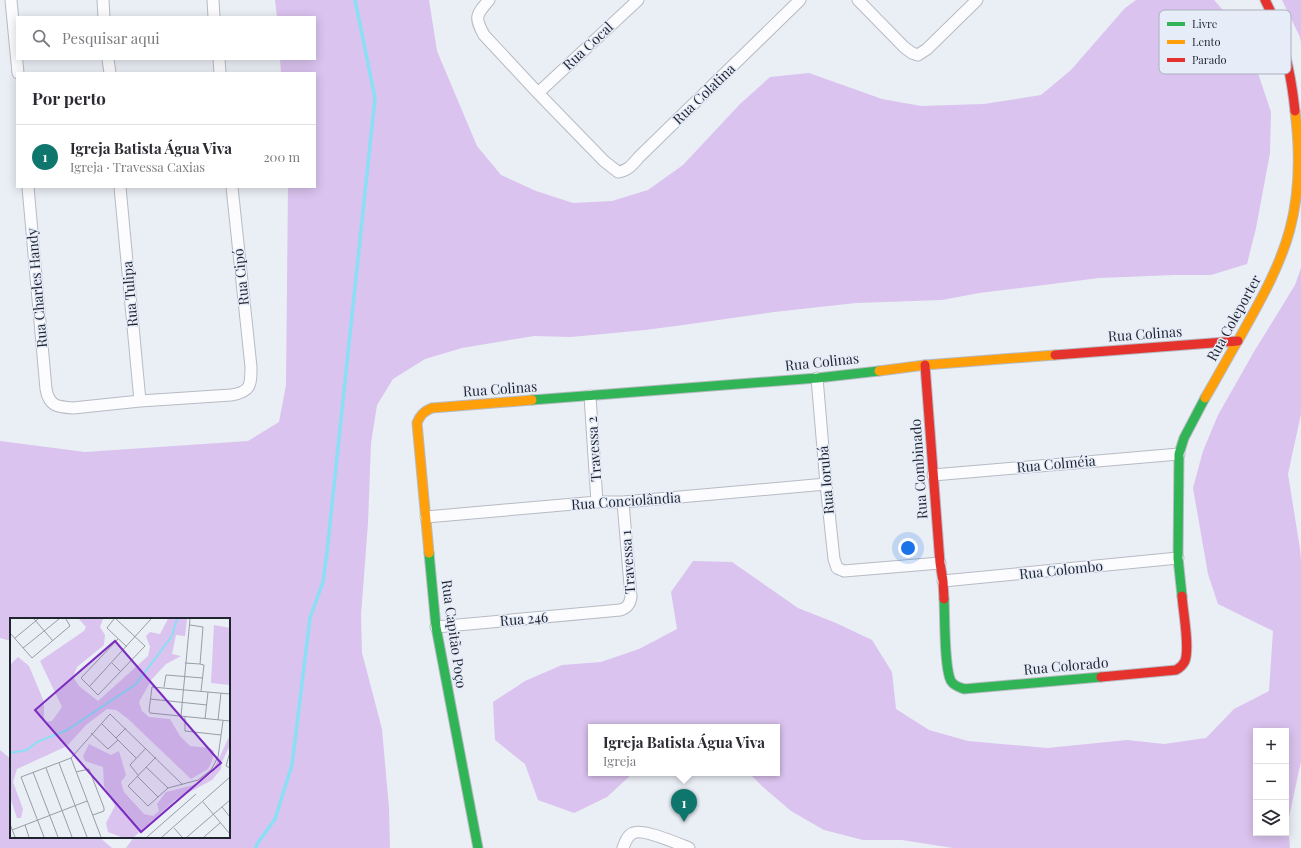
<!DOCTYPE html>
<html lang="pt">
<head>
<meta charset="utf-8">
<style>
	:root { --surface:#fff; --page:#f2f2f3; --text:#2b2b33; --muted:#7c7c81; --line:#e1e1e2; --accent:#0f766e }
	body { margin:0; font-family:"Playfair Display",serif; background:var(--page); color:var(--text) }
	.controls { position:absolute; right:12px; bottom:12px; display:grid; overflow:hidden; border-radius:0px; box-shadow:0 2px 10px #0003 }
	.controls button { width:36px; height:36px; display:grid; place-items:center; padding:0; border:0; border-bottom:1px solid var(--line); background:var(--surface); color:var(--text); font:20px sans-serif }
	.you { position:absolute; left:908px; top:548px; width:14px; height:14px; margin:-10px; border:3px solid #fff; border-radius:50%; background:#1a73e8; box-shadow:0 0 0 6px #1a73e833 }
	.badge { display:grid; place-items:center; width:26px; height:26px; border-radius:50%; background:var(--accent); color:#fff; font-size:13px; font-weight:700 }
	.pin { position:absolute; translate:-50% -33px; filter:drop-shadow(0 1px 2px #0008) }
	.pin::after { content:''; position:absolute; top:21px; width:14px; height:12px; background:inherit; clip-path:polygon(0 0,100% 0,50% 100%) }
	.popup { position:absolute; left:588px; top:724px; width:192px; height:52px; box-sizing:border-box; display:grid; place-content:center; border-radius:0px; background:var(--surface); filter:drop-shadow(0 1px 3px #0005); font-size:13px; white-space:nowrap; color:var(--muted) }
	.popup b { font-size:15px; color:var(--text) }
	.popup::after { content:''; position:absolute; left:50%; top:100%; margin-left:-8px; border:8px solid transparent; border-top-color:var(--surface) }
	.list { margin:0; padding:0; list-style:none }
	h2 { display:flex; justify-content:space-between; align-items:center; height:52px; margin:0; padding:0 16px; font-size:17px }
	h2 small { font-size:13px; font-weight:400; color:var(--muted) }
	.list li { display:grid; grid-template-columns:26px 1fr auto; gap:12px; align-items:center; box-sizing:border-box; height:64px; padding:0 16px; border-top:1px solid var(--line) }
	.list b { display:block; font-size:15px; white-space:nowrap }
	.list p { margin:0; font-size:13px; white-space:nowrap; color:var(--muted) }
	.list em { font-size:13px; font-style:normal; color:var(--muted) }
	.icon { flex:none; width:22px; height:22px; fill:none; stroke:currentColor; stroke-width:2; stroke-linecap:round; stroke-linejoin:round }
	.map { position:relative; flex:none; width:1301px; height:848px; overflow:hidden }
	.search { position:absolute; background:var(--surface); box-shadow:0 2px 10px #0003; left:16px; top:16px; width:300px; height:44px; display:flex; align-items:center; gap:10px; box-sizing:border-box; padding:0 14px; border-radius:0px; color:var(--muted); font-size:15px }
	.panel { position:absolute; background:var(--surface); box-shadow:0 2px 10px #0003; left:16px; top:72px; width:300px; height:116px; border-radius:0px }
	.map>svg:first-child { display:block }
	.forest { fill:#dac3ee; fill-rule:evenodd }
	.lines { fill:none; stroke-linecap:round; stroke-linejoin:round }
	.stream { stroke:#8adff5; stroke-width:3.5 }
	.street-casing { stroke:#b6bbc4; stroke-width:13 }
	.fast-casing { stroke:#b6bbc4; stroke-width:11 }
	.slow-casing { stroke:#b6bbc4; stroke-width:11 }
	.jam-casing { stroke:#b6bbc4; stroke-width:11 }
	.street { stroke:#fcfcfe; stroke-width:11 }
	.fast { stroke:#30b455; stroke-width:9 }
	.slow { stroke:#ff9f0a; stroke-width:9 }
	.jam { stroke:#e5322d; stroke-width:9 }
	.labels { text-anchor:middle; stroke-width:3; stroke-linejoin:round; paint-order:stroke }
	.street-label { font-size:14px; fill:#1e2430; stroke:#e6edf9 }
	.inset-river { fill:none; stroke:#8adff5; stroke-width:2 }
	.inset-road { fill:none; stroke:#989da6; stroke-width:1 }
	.view { fill:#7b2cbf; fill-opacity:0.15; stroke:#7b2cbf; stroke-width:2 }
	.inset-edge { fill:none; stroke:#1e2430; stroke-width:2 }
	.key { fill:#e6edf9; stroke:#aab1bd; stroke-width:1 }
	.key-label { font-size:11px; fill:#1e2430 }
</style>
</head>
<body>
<div class="map">
<svg width="1301" height="848" viewBox="0 0 1301 848">
	<rect width="100%" height="100%" fill="#eaeef5"/>
	<!-- forest -->
	<path class="forest" d="M 275,0 L 429,0 L 437,51 L 477,146 L 501,175 L 536,191 L 573,203 L 612,201 L 648,190 L 683,165 L 740,104 L 770,77 L 809,73 L 882,99 L 921,106 L 984,104 L 1041,95 L 1071,70 L 1125,8 L 1136,0 L 1214,0 L 1222,9 L 1243,42 L 1259,76 L 1271,112 L 1270,153 L 1256,228 L 1247,264 L 1211,275 L 1174,275 L 1099,278 L 979,293 L 942,300 L 856,303 L 774,312 L 683,325 L 645,330 L 571,337 L 534,336 L 462,348 L 425,359 L 393,379 L 377,405 L 371,443 L 368,523 L 361,615 L 362,653 L 382,729 L 389,808 L 390,848 L 126,848 L 134,837 L 229,837 L 229,619 L 11,619 L 11,641 L 0,638 L 0,441 L 85,452 L 248,441 L 279,422 L 286,385 L 288,187 L 315,187 L 315,73 L 281,73 L 280,59 L 315,59 L 315,17 L 277,17 Z
		M 1282,0 L 1301,0 L 1301,43 L 1300,37 Z
		M 1301,268 L 1301,414 L 1288,474 L 1300,549 L 1301,560 L 1301,761 L 1288,822 L 1290,848 L 953,848 L 902,840 L 863,840 L 824,830 L 791,811 L 763,787 L 749,773 L 777,773 L 777,727 L 591,727 L 591,773 L 633,773 L 607,797 L 574,813 L 538,800 L 525,764 L 495,740 L 493,702 L 525,681 L 562,665 L 601,662 L 639,649 L 677,629 L 671,592 L 693,561 L 732,562 L 798,608 L 836,623 L 872,640 L 892,672 L 896,709 L 929,730 L 968,741 L 1047,748 L 1127,740 L 1164,744 L 1206,738 L 1234,709 L 1269,691 L 1273,631 L 1218,604 L 1208,574 L 1193,488 L 1203,451 L 1218,415 L 1255,350 L 1295,285 ZM 1256,731 L 1286,731 L 1286,833 L 1256,833 Z
		M 0,750 L 11,759 L 11,837 L 99,837 L 112,848 L 0,848 Z"/>
	<g class="lines">
		<!-- stream -->
		<path class="stream" d="M 256,848 L 257,844 L 275,819 L 292,765 L 310,618 L 323,582 L 327,552 L 375,98 L 355,0"/>
		<defs>
			<path id="street" d="M 11,0 L 18,73
				M 103,0 L 104,17
				M 213,0 L 214,17
				M 489,0 C 476,15 474,17 484,35 L 538,93 L 604,161 L 618,172 C 628,171 633,164 639,157 L 800,0
				M 858,0 L 904,47 L 912,53 L 918,55 L 927,49 L 977,0
				M 108,59 L 110,73
				M 219,59 L 220,73
				M 538,93 L 638,0
				M 28,187 L 46,389 C 49,406 57,407 73,408 L 140,401 L 231,395 C 251,392 251,385 251,367 L 232,187
				M 120,187 L 140,401
				M 817,378 L 826,484 L 834,559 L 837,568 L 844,571 L 940,563
				M 590,396 L 597,502
				M 933,475 L 1179,454
				M 426,517 L 597,502 L 623,502 L 826,484
				M 943,581 L 1178,558
				M 436,627 L 620,610 C 627,608 630,604 631,597 L 623,502
				M 623,848 C 625,842 627,836 633,833 C 642,828 679,844 689,848"/>
			<path id="fast" d="M 532,400 L 817,378 L 879,371
				M 429,553 L 436,627 L 478,848
				M 1182,596 L 1178,558 L 1179,454 L 1184,438 L 1205,398
				M 944,599 C 945,616 944,668 951,681 C 954,686 959,687 964,689 L 1101,677"/>
			<path id="slow" d="M 879,371 L 925,365 L 1055,355
				M 1205,398 C 1217,378 1228,357 1240,337 C 1259,303 1280,267 1290,229 C 1300,191 1300,150 1295,111
				M 429,553 L 417,423 C 420,415 424,411 432,408 L 532,400"/>
			<path id="jam" d="M 1265,0 C 1283,34 1291,73 1295,111
				M 1055,355 L 1238,341
				M 925,365 L 940,563 L 943,581 L 944,599
				M 1101,677 L 1176,670 C 1180,668 1183,665 1185,661 C 1190,647 1183,612 1182,596"/>
		</defs>
		<!-- street casing -->
		<use href="#street" class="street-casing"/>
		<!-- fast casing -->
		<use href="#fast" class="fast-casing"/>
		<!-- slow casing -->
		<use href="#slow" class="slow-casing"/>
		<!-- jam casing -->
		<use href="#jam" class="jam-casing"/>
		<!-- street -->
		<use href="#street" class="street"/>
		<!-- fast -->
		<use href="#fast" class="fast"/>
		<!-- slow -->
		<use href="#slow" class="slow"/>
		<!-- jam -->
		<use href="#jam" class="jam"/>
	</g>
	<g class="labels">
		<!-- street labels -->
		<g class="street-label">
			<text transform="translate(588 46) rotate(-43)" y="5">Rua Cocal</text>
			<text transform="translate(704 94) rotate(-44)" y="5">Rua Colatina</text>
			<text transform="translate(241 277) rotate(-96)" y="5">Rua Cipó</text>
			<text transform="translate(37 288) rotate(-95)" y="5">Rua Charles Handy</text>
			<text transform="translate(130 294) rotate(-95)" y="5">Rua Tulipa</text>
			<text transform="translate(1234 318) rotate(-61)" y="5">Rua Coleporter</text>
			<text transform="translate(1145 334) rotate(-4)" y="5">Rua Colinas</text>
			<text transform="translate(822 362) rotate(-6)" y="5">Rua Colinas</text>
			<text transform="translate(500 389) rotate(-4)" y="5">Rua Colinas</text>
			<text transform="translate(594 449) rotate(-94)" y="5">Travessa 2</text>
			<text transform="translate(1056 464) rotate(-5)" y="5">Rua Colméia</text>
			<text transform="translate(919 469) rotate(-94)" y="5">Rua Combinado</text>
			<text transform="translate(826 480) rotate(-95)" y="5">Rua Iorubá</text>
			<text transform="translate(626 501) rotate(-4)" y="5">Rua Conciolândia</text>
			<text transform="translate(628 562) rotate(-94)" y="5">Travessa 1</text>
			<text transform="translate(1061 570) rotate(-6)" y="5">Rua Colombo</text>
			<text transform="translate(524 619) rotate(-5)" y="5">Rua 246</text>
			<text transform="translate(454 634) rotate(82)" y="5">Rua Capitão Poço</text>
			<text transform="translate(1066 666) rotate(-5)" y="5">Rua Colorado</text>
		</g>
	</g>
	<!-- overview -->
	<g transform="translate(10 618)">
		<rect width="220" height="220" fill="#eaeef5"/>
		<path d="M 69,1 L 93,1 L 90,9 L 95,17 L 94,27 L 67,49 L 63,59 L 69,68 L 88,83 L 138,38 L 140,29 L 136,18 L 140,14 L 150,16 L 158,1 L 177,1 L 175,18 L 166,17 L 162,36 L 171,38 L 156,46 L 142,61 L 129,84 L 132,93 L 139,99 L 160,101 L 170,118 L 180,128 L 200,130 L 204,133 L 202,143 L 198,151 L 181,161 L 117,100 L 106,92 L 97,91 L 76,107 L 57,128 L 7,151 L 3,164 L 13,191 L 11,200 L 7,200 L 0,179 L 0,47 L 8,39 L 19,48 L 34,84 L 34,104 L 42,103 L 52,89 L 30,43 L 74,13 L 76,9 ZM 204,7 L 220,10 L 220,67 L 201,65 ZM 220,117 L 220,127 L 212,144 L 211,151 L 202,162 L 165,182 L 124,219 L 111,219 L 98,214 L 96,205 L 105,188 L 94,168 L 93,149 L 75,143 L 73,138 L 79,126 L 101,137 L 109,133 L 116,157 L 111,164 L 114,174 L 134,196 L 143,198 L 149,193 L 147,186 L 156,174 L 188,166 L 202,155 Z" fill="#dac3ee"/>
		<path class="inset-river" d="M 0,135 L 17,132 L 27,124 L 57,112 L 126,66 L 162,18 L 167,1"/>
		<path class="inset-road" d="M 24,1 L 43,23M 104,1 L 97,10 L 117,29M 106,1 L 135,28 L 88,77 L 71,60 L 108,21M 180,7 L 193,9 L 190,46M 0,15 L 22,40 L 60,8 L 56,1M 5,20 L 28,1M 13,30 L 49,1M 102,45 L 111,54M 175,45 L 190,46M 190,46 L 194,47 L 191,73M 79,69 L 141,1M 154,69 L 156,57 L 193,60M 220,76 L 142,69 L 139,93 L 140,95 L 220,103M 140,81 L 197,87M 171,98 L 180,1M 175,99 L 175,113 L 211,117M 195,101 L 198,74M 208,102 L 211,75M 91,105 L 126,140M 81,115 L 98,131 L 108,122M 106,120 L 116,110M 220,134 L 216,148 L 220,150M 146,139 L 118,168 L 138,188 L 158,170 L 188,162 L 201,152 L 208,139 L 213,103M 61,140 L 91,219M 49,145 L 77,219M 136,149 L 158,170M 36,150 L 62,219M 23,154 L 48,219M 66,154 L 79,151 L 94,190 L 94,193 L 83,197M 128,157 L 120,147 L 136,130M 127,158 L 148,179M 193,184 L 220,216M 212,189 L 220,199M 0,206 L 5,219M 15,207 L 19,219M 164,210 L 172,219M 2,212 L 77,183M 34,219 L 11,159 L 61,140 L 100,96 L 173,167M 137,219 L 186,176M 152,219 L 220,159M 177,219 L 220,182M 194,219 L 210,205"/>
		<path class="view" d="M 105,23 L 211,145 L 131,214 L 25,92 Z"/>
		<rect width="220" height="220" class="inset-edge"/>
	</g>
	<!-- legend -->
	<rect x="1159" y="10" width="132" height="64" rx="6" class="key"/>
	<rect x="1167" y="22" width="18" height="4" fill="#30b455"/>
	<rect x="1167" y="40" width="18" height="4" fill="#ff9f0a"/>
	<rect x="1167" y="58" width="18" height="4" fill="#e5322d"/>
	<g class="key-label">
		<text x="1192" y="28">Livre</text>
		<text x="1192" y="46">Lento</text>
		<text x="1192" y="64">Parado</text>
	</g>
</svg>
<div class="controls">
<button>+</button>
<button>−</button>
<button><svg class="icon" aria-label="layers" viewBox="0 0 24 24"><path d="M12 4l9 5-9 5-9-5zM3 14l9 5 9-5"/></svg></button>
</div>
<div class="you"></div>
<div class="pin badge" style="left:684px;top:822px">1</div>
<div class="popup"><b>Igreja Batista Água Viva</b>Igreja</div>
<div class="search"><svg class="icon" aria-label="search" viewBox="0 0 24 24"><circle cx="10" cy="10" r="6"/><path d="M15 15l6 6"/></svg>Pesquisar aqui</div>
<section class="panel">
<h2>Por perto<small></small></h2>
<ul class="list">
<li><span class="badge">1</span><div><b>Igreja Batista Água Viva</b><p>Igreja · Travessa Caxias</p></div><em>200 m</em></li>
</ul>
</section>
</div>
</body>
</html>
